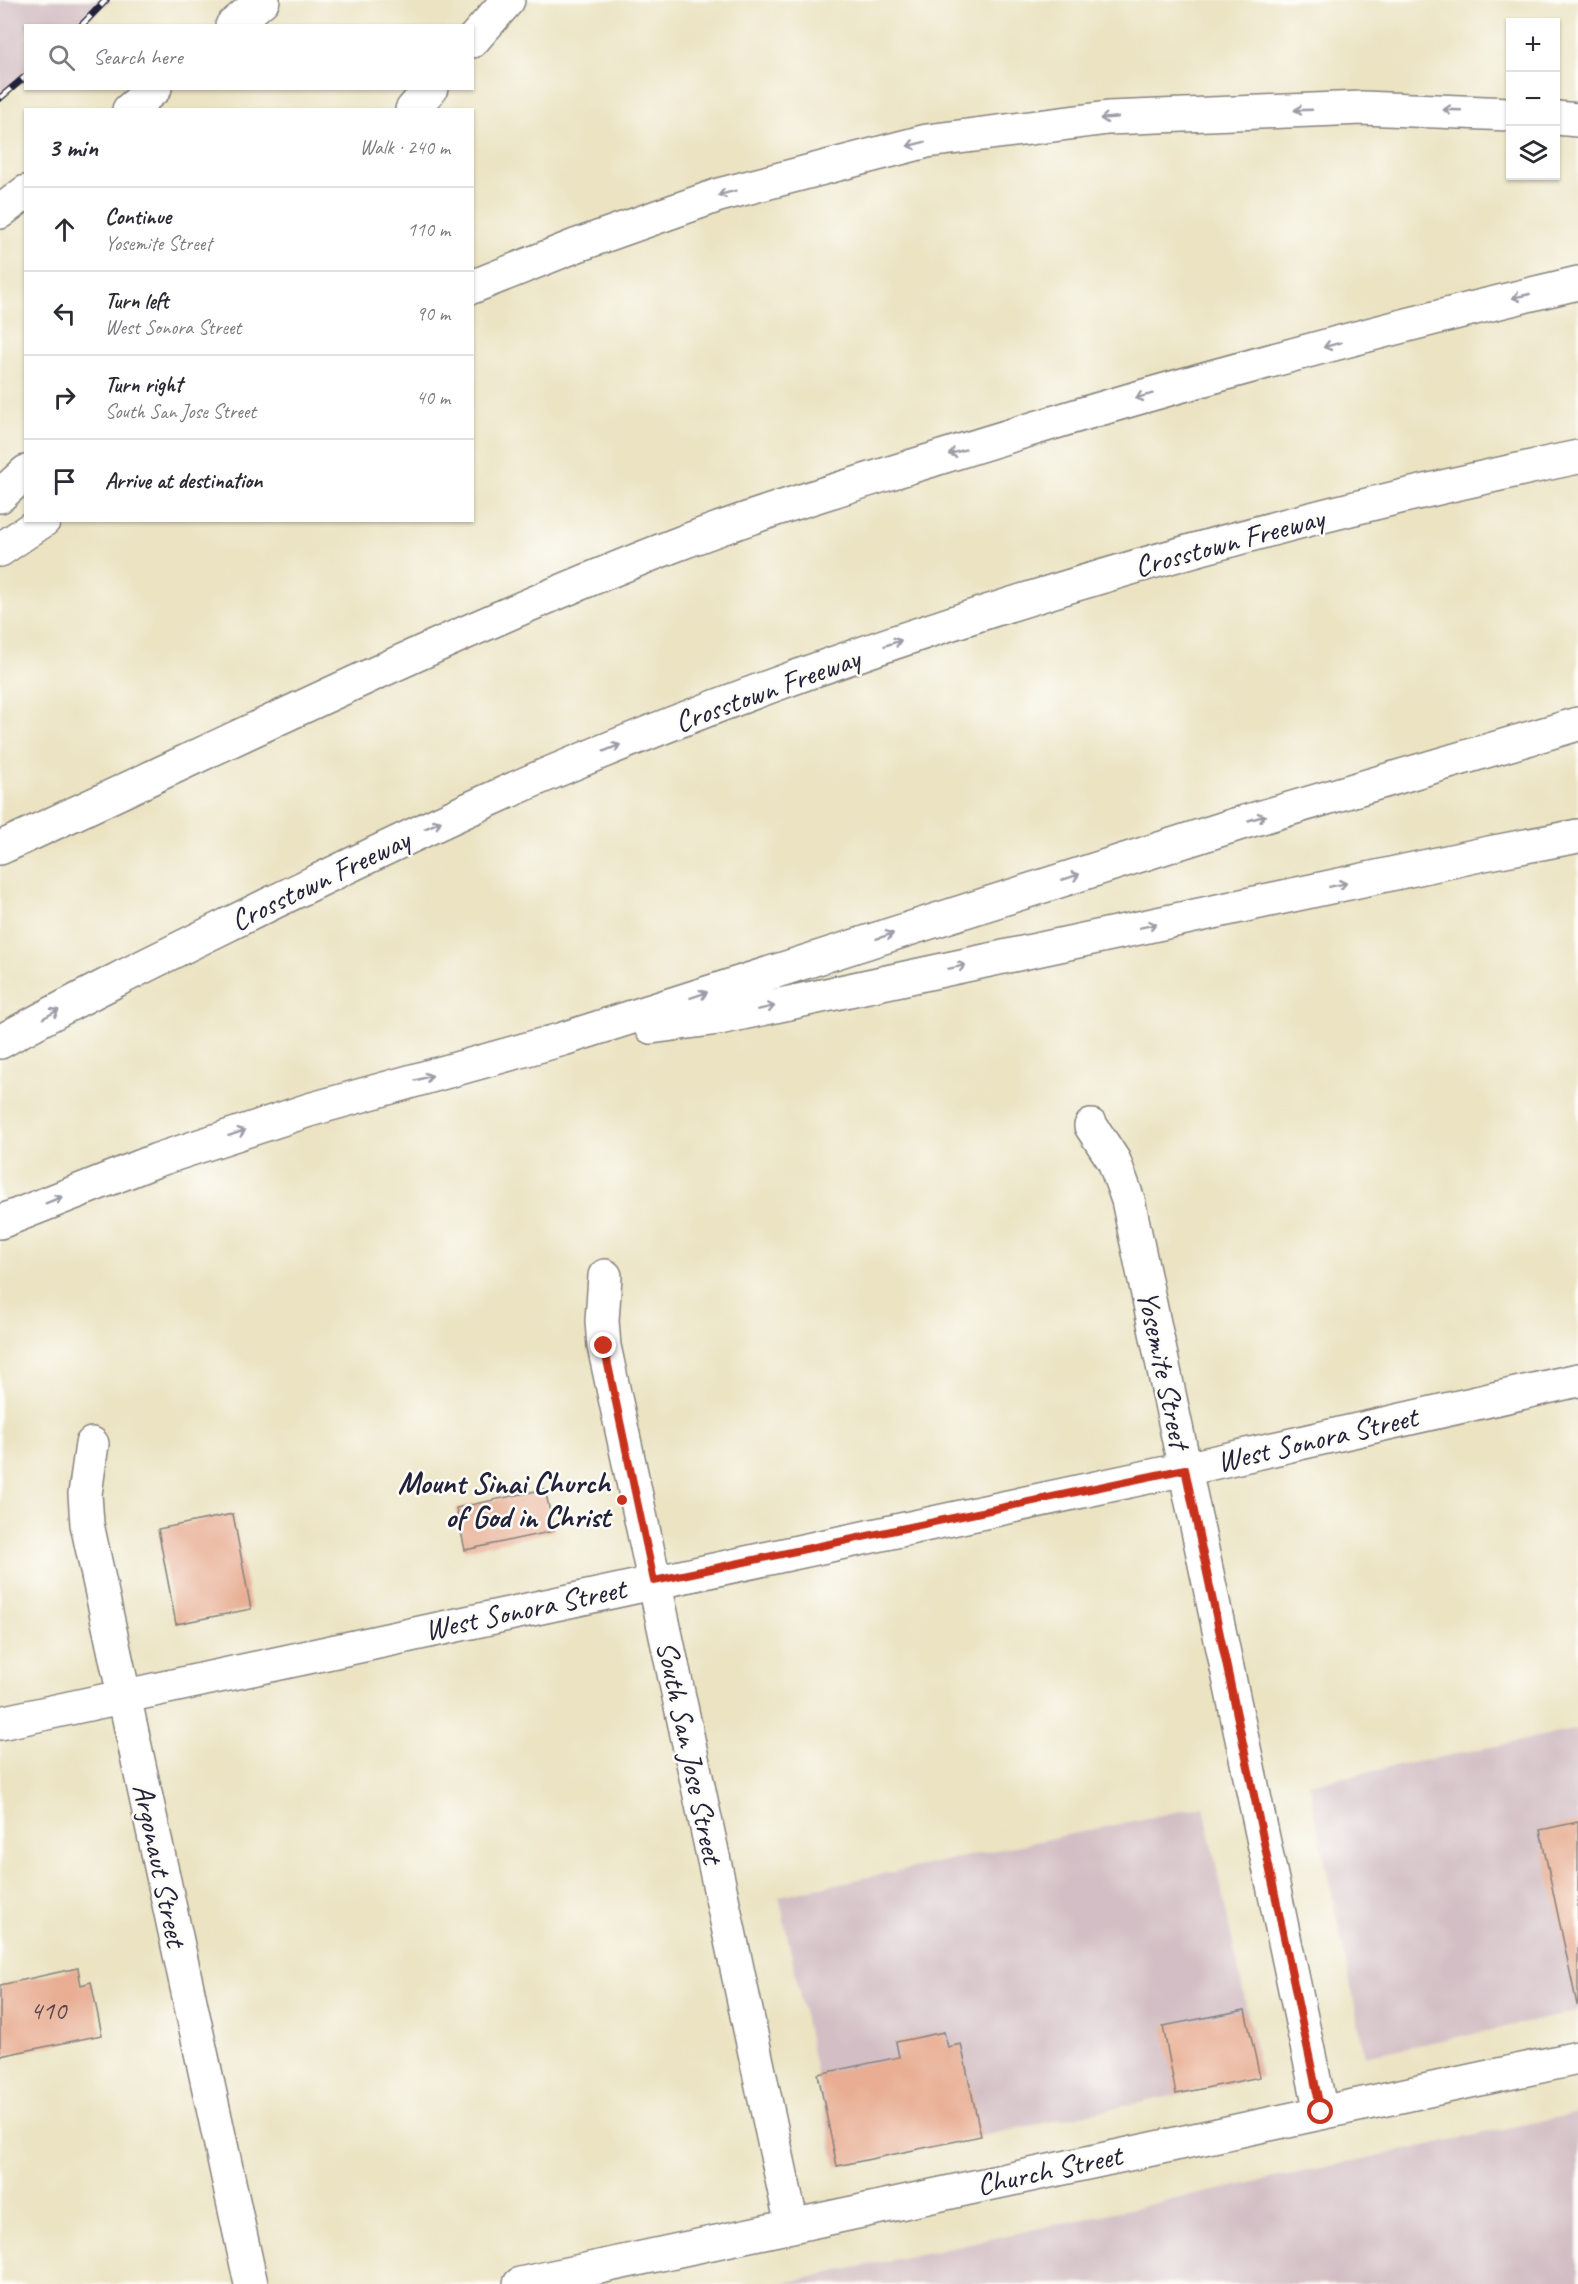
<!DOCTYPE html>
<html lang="en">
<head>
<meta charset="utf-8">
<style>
	:root { --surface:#fff; --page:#f2f2f3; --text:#2b2b33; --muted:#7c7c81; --line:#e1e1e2 }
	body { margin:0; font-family:Caveat,sans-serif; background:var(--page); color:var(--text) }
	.controls { position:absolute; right:18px; top:18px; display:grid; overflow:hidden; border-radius:0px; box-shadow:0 2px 4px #0004 }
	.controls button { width:54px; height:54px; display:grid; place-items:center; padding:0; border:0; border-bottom:2px solid var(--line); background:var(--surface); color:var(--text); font:30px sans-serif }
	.stop { position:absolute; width:18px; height:18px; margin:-14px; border:4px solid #c8321e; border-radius:50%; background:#fff }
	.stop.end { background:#c8321e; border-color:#fff; box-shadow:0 2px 6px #0008 }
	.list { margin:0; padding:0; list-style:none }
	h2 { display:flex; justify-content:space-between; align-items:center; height:78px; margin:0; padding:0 24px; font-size:26px }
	h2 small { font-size:20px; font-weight:400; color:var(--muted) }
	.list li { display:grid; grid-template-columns:39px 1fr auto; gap:18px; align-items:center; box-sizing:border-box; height:84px; padding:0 24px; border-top:2px solid var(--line) }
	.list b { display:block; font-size:22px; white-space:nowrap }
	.list p { margin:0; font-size:20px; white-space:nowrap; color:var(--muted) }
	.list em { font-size:20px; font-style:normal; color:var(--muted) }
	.icon { flex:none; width:33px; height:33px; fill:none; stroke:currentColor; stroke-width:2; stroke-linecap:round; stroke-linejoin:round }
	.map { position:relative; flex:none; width:1578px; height:2284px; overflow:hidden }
	.search { position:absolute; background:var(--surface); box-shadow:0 2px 4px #0004; left:24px; top:24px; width:450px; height:66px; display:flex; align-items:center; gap:15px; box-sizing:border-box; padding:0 21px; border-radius:0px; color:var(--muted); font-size:22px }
	.panel { position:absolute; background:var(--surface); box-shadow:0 2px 4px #0004; left:24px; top:108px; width:450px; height:414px; border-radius:0px }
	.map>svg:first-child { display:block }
	.industrial { fill:#d2bec4 }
	.building { fill:#e8ad93 }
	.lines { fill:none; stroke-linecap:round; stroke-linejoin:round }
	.minor-casing { stroke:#86827e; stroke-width:36 }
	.tertiary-casing { stroke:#86827e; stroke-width:36 }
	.motorway-casing { stroke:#86827e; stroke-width:36 }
	.minor { stroke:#fff; stroke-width:33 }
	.tertiary { stroke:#fff; stroke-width:33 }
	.motorway { stroke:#fff; stroke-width:33 }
	.rail-casing { stroke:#22223b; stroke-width:7 }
	.rail { stroke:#fdfcf7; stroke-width:4.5; stroke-dasharray:14; stroke-linecap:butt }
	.oneway { stroke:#9c9ca7 }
	.route { stroke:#c8321e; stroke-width:8 }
	.poi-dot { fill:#c8321e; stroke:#fdfcf7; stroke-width:2 }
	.labels { text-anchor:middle; stroke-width:5; stroke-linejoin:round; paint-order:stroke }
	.number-label { font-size:27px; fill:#544551 }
	.street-label { font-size:30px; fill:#22223b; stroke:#fdfcf7 }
	.poi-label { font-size:30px; font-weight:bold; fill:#22223b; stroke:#fdfcf7; text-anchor:end }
</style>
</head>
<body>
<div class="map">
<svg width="1578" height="2284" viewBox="0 0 1578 2284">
	<rect width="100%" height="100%" fill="#fdfcf7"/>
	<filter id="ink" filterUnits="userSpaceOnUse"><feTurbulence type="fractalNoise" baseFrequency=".0167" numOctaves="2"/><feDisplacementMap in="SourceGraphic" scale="12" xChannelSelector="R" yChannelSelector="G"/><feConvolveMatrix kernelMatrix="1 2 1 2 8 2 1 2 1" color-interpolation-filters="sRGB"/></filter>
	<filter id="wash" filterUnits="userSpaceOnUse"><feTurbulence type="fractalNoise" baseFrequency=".008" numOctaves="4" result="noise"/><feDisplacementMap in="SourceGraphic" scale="24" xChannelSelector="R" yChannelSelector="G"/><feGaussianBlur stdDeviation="1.35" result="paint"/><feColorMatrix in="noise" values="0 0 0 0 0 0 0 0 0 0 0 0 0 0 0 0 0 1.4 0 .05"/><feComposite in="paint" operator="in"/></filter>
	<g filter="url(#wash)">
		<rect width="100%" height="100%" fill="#ebe3c2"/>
		<!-- industrial -->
		<path class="industrial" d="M 0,0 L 111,0 L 82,25 L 26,26 L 25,74 L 0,96 Z
			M 1578,1729 L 1578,2012 L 1365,2056 L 1309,1784 Z
			M 1204,1806 L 1261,2077 L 836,2167 L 779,1896 Z
			M 1578,2113 L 1578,2284 L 779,2284 Z"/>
		<g id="blocks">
			<!-- building -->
			<path class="building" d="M 545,1489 L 554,1531 L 465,1550 L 456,1508 Z
				M 233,1514 L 251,1609 L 176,1624 L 158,1529 Z
				M 1578,1822 L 1578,2005 L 1577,2005 L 1540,1830 Z
				M 78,1968 L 81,1985 L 91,1982 L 102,2035 L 0,2056 L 0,1985 Z
				M 1245,2010 L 1260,2077 L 1176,2094 L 1163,2026 Z
				M 944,2032 L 948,2047 L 961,2044 L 981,2136 L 837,2166 L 818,2074 L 899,2057 L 896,2042 Z"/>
		</g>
	</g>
	<g filter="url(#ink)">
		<use href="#blocks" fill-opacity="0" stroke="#86827e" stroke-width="1.5"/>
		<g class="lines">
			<defs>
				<path id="minor" d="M 1091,1126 L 1114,1161 L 1128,1200 L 1321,2112
					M 605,1276 L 602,1321 L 604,1346 L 792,2226
					M 92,1444 L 85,1494 L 87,1524 L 251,2284
					M 0,1723 L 1185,1469 L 1578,1380
					M 520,2284 L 1578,2058"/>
				<path id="tertiary" d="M 232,26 L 263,0
					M 129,110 L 155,88
					M 0,212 L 26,192"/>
				<path id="motorway" d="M 472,41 L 508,0
					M 412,110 L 431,88
					M 1556,118 L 1578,120
					M 472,287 L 575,246 L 719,195 L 927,141 L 1108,118 L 1362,108 L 1510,114
					M 0,496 L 26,472
					M 0,550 L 44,520
					M 0,848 C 223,746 442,636 670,547 C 757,513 846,487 935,459 C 1147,392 1362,334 1578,283
					M 651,1027 L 719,1018 L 1484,854 L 1578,836
					M 0,1042 C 89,992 181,948 272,903 C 361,860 450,816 541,777 C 875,635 1224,531 1578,457
					M 0,1222 L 157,1160 L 309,1110 L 563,1039 L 1238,824 L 1578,724"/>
			</defs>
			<!-- minor casing -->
			<use href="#minor" class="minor-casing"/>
			<!-- tertiary casing -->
			<use href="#tertiary" class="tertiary-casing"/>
			<!-- motorway casing -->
			<use href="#motorway" class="motorway-casing"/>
			<!-- minor -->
			<use href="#minor" class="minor"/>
			<!-- tertiary -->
			<use href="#tertiary" class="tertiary"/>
			<!-- motorway -->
			<use href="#motorway" class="motorway"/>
			<defs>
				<path id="rail" d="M 81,26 L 106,0
					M 0,98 L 26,76"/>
			</defs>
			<!-- rail casing -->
			<use href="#rail" class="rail-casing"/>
			<!-- rail -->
			<use href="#rail" class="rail"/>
		</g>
		<!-- one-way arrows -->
		<defs><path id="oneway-shaft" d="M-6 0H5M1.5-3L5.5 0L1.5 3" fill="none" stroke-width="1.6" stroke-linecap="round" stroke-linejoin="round" transform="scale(1.5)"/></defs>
		<g class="oneway">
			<use href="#oneway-shaft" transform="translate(1303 110) rotate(178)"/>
			<use href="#oneway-shaft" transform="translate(1452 110) rotate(-178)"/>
			<use href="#oneway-shaft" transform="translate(1109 118) rotate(175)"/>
			<use href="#oneway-shaft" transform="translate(916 144) rotate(166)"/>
			<use href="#oneway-shaft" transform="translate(727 193) rotate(165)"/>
			<use href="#oneway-shaft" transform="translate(1521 296) rotate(167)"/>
			<use href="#oneway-shaft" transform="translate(1332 345) rotate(165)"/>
			<use href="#oneway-shaft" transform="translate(1144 396) rotate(165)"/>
			<use href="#oneway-shaft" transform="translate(957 452) rotate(163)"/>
			<use href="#oneway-shaft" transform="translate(893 643) rotate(-19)"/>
			<use href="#oneway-shaft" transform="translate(612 748) rotate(-22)"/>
			<use href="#oneway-shaft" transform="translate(1257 818) rotate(-16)"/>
			<use href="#oneway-shaft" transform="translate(433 825) rotate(-24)"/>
			<use href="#oneway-shaft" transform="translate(1071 877) rotate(-18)"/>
			<use href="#oneway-shaft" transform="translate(1338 885) rotate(-12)"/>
			<use href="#oneway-shaft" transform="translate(1148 926) rotate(-12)"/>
			<use href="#oneway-shaft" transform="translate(885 936) rotate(-18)"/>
			<use href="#oneway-shaft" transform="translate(957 967) rotate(-12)"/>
			<use href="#oneway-shaft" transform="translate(699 995) rotate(-18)"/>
			<use href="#oneway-shaft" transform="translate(766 1008) rotate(-12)"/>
			<use href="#oneway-shaft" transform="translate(51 1014) rotate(-28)"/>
			<use href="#oneway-shaft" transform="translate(424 1078) rotate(-16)"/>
			<use href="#oneway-shaft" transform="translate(237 1133) rotate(-18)"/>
			<use href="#oneway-shaft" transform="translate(54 1200) rotate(-22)"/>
		</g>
	</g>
	<g class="lines" filter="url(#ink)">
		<!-- route -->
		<path class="route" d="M 604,1346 L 654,1581 L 1185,1469 L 1321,2112"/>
	</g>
	<!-- markers -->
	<circle class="poi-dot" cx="622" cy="1500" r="6"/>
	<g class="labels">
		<!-- number labels -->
		<g class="number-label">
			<text x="48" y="2019">410</text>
		</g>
		<!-- street labels -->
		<g class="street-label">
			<text transform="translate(1229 542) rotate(-15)" y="10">Crosstown Freeway</text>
			<text transform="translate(767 690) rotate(-20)" y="10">Crosstown Freeway</text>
			<text transform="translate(320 880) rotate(-26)" y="10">Crosstown Freeway</text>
			<text transform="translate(1164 1369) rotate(78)" y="10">Yosemite Street</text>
			<text transform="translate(1317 1439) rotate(-13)" y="10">West Sonora Street</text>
			<text transform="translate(525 1609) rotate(-12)" y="10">West Sonora Street</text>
			<text transform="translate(690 1752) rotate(78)" y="10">South San Jose Street</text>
			<text transform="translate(160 1865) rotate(78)" y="10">Argonaut Street</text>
			<text transform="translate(1049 2170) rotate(-12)" y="10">Church Street</text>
		</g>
		<!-- poi labels -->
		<g class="poi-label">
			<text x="610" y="1493">Mount Sinai Church<tspan x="610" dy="34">of God in Christ</tspan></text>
		</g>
	</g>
</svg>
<div class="controls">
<button>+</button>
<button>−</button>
<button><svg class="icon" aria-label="layers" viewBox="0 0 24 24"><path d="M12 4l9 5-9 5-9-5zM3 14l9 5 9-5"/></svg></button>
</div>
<div class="stop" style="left:1321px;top:2112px"></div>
<div class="stop end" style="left:604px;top:1346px"></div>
<div class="search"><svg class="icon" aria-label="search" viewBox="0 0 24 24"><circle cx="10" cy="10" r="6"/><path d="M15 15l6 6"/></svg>Search here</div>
<section class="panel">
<h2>3 min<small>Walk · 240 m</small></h2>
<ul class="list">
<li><svg class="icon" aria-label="ahead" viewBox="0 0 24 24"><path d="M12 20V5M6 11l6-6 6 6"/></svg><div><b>Continue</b><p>Yosemite Street</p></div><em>110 m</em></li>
<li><svg class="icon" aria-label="left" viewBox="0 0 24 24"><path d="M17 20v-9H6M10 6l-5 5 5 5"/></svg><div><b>Turn left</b><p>West Sonora Street</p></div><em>90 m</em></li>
<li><svg class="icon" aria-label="right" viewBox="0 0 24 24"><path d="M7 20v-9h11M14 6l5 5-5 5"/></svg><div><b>Turn right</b><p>South San Jose Street</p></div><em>40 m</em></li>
<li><svg class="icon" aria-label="arrive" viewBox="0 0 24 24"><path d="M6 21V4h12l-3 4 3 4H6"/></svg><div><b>Arrive at destination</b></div></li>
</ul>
</section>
</div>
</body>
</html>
